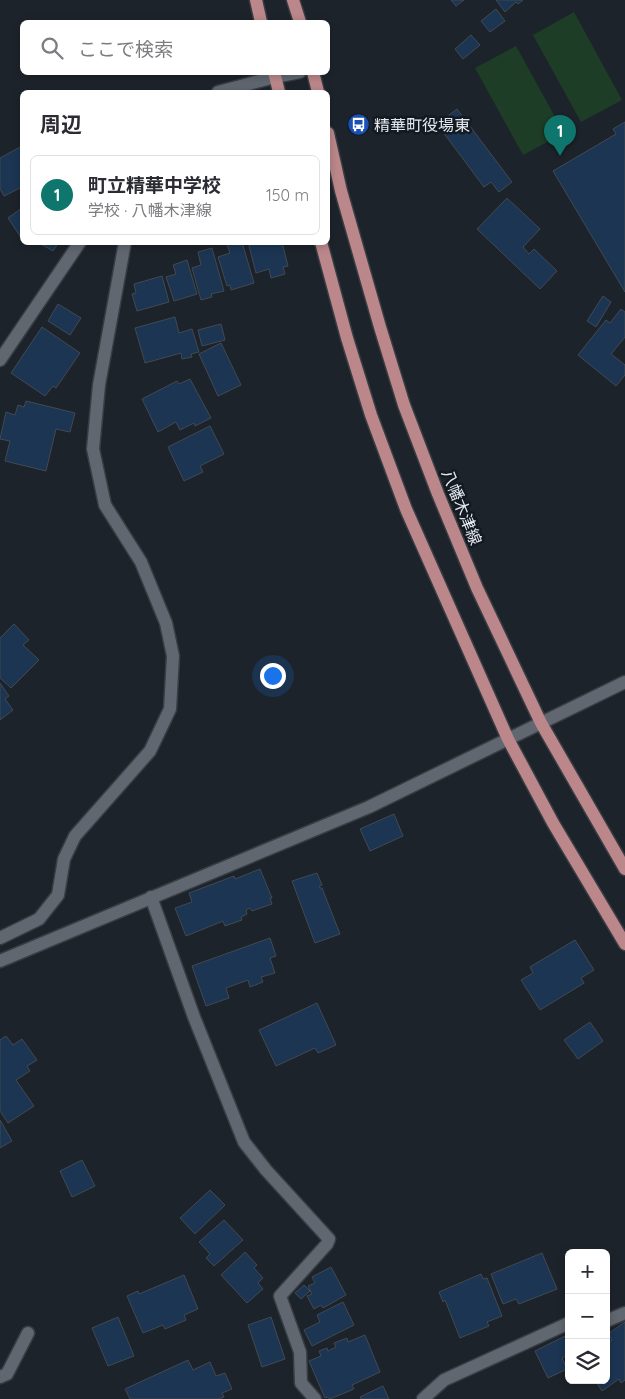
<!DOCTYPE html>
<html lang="ja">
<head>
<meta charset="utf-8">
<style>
	:root { --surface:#fff; --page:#f2f2f3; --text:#2b2b33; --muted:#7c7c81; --line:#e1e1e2; --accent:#0f766e }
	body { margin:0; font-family:Quicksand,"Noto Sans JP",sans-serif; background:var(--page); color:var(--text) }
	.controls { position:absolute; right:15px; bottom:15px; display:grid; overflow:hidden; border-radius:8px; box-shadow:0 2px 8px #0003 }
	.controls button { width:45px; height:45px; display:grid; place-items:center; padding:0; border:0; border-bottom:1px solid var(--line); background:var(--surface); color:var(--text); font:25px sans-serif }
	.you { position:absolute; left:272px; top:675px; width:18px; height:18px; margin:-12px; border:4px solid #fff; border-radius:50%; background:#1a73e8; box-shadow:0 0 0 8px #1a73e833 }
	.badge { display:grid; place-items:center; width:32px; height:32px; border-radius:50%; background:var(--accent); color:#fff; font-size:16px; font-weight:700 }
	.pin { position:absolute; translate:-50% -41px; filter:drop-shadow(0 1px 2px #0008) }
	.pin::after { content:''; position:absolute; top:26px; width:18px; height:15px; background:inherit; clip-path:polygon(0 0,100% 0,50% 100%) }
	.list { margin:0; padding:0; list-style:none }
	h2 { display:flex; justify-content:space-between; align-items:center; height:65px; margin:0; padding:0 20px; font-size:21px }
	h2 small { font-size:16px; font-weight:400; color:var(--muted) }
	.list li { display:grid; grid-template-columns:32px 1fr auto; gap:15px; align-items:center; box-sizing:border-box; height:80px; margin:0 10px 10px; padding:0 10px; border:1px solid var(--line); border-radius:8px }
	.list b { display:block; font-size:19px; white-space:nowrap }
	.list p { margin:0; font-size:16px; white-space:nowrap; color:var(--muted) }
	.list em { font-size:16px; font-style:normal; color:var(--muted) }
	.icon { flex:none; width:28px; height:28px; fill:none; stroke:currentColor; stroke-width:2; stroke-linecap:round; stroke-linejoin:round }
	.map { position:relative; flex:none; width:625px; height:1399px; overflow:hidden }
	.search { position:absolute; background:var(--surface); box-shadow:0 2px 8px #0003; left:20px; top:20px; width:310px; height:55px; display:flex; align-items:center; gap:12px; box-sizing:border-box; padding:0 18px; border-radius:8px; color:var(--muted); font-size:19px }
	.panel { position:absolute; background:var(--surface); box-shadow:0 2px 8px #0003; left:20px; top:90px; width:310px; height:155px; border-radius:8px }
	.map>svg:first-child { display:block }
	.green { fill:#1e3d26 }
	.building { fill:#1b3553; stroke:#424951 }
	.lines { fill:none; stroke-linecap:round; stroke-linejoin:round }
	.street-casing { stroke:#383d43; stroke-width:15 }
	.primary-casing { stroke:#383d43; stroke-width:15 }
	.street { stroke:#606770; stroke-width:12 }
	.primary { stroke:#bb878a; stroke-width:12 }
	.labels { text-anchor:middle; stroke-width:5; stroke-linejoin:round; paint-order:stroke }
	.poi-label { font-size:16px; fill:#e5e9ef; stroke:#131a21; text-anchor:start }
	.street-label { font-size:16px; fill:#e5e9ef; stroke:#131a21 }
</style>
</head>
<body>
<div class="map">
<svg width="625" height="1399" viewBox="0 0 625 1399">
	<rect width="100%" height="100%" fill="#1d232a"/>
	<!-- green -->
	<path class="green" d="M 574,12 L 622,100 L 581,122 L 533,35 Z
		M 516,46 L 564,133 L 523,155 L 475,68 Z"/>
	<!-- building -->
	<path class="building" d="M 451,0 L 464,0 L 456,6 Z
		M 496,0 L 523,0 L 518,4 L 516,2 L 505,12 Z
		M 496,9 L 505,21 L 490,32 L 481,21 Z
		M 471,35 L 480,45 L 463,59 L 455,49 Z
		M 457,109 L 512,182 L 499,192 L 491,182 L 484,187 L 437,124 Z
		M 625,122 L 625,292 L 553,171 L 616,134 L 613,129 Z
		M 22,146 L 22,189 L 22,187 L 4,196 L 0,189 L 0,158 Z
		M 507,198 L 540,229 L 523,247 L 529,254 L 534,249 L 557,271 L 540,289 L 477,229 Z
		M 22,208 L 22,239 L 8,218 Z
		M 42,242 L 59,242 L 53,251 L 41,244 Z
		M 232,242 L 242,242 L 254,283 L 231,290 L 230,285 L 227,286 L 218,257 L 230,253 L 227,244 Z
		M 248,242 L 282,242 L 288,266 L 283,267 L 285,274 L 271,278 L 269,269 L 256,273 Z
		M 212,248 L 224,291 L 211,294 L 212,297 L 201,300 L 192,268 L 201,265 L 198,252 Z
		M 187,260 L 197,294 L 174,301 L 166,277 L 176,274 L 173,265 Z
		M 162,276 L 169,302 L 137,311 L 132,294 L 136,293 L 134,284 Z
		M 603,296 L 611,302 L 596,327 L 587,321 Z
		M 58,304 L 81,318 L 70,335 L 48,321 Z
		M 621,309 L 625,312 L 625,337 L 611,354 L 625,365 L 625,375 L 616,386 L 578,355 L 606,320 L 610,323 Z
		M 175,317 L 179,333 L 192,329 L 199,352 L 191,354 L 192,357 L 182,359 L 181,353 L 145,363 L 135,328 Z
		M 221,324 L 225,340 L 202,346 L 198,330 Z
		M 42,327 L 80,353 L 56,388 L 53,386 L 45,396 L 11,373 Z
		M 221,343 L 241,385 L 218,396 L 199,354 Z
		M 190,379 L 211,418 L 195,426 L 194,423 L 180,430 L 176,422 L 158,432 L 142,399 L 177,381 L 179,384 Z
		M 26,401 L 75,413 L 70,432 L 56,429 L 46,471 L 5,461 L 10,441 L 0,439 L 6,412 L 15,415 L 18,405 L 24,407 Z
		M 210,426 L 224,454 L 200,466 L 203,472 L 184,481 L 168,447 Z
		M 14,624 L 29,640 L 23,645 L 39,660 L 11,688 L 0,678 L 0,638 Z
		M 0,683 L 9,696 L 5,699 L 13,710 L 0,720 Z
		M 394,814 L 403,836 L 370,851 L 360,829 Z
		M 260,869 L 272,898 L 270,898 L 272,904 L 252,911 L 250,908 L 246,910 L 247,914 L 241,917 L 242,920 L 225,926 L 223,921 L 186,936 L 175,908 L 192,902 L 189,893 L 234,876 L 235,879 Z
		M 317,873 L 322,885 L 319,886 L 320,888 L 322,888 L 340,934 L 315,943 L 292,881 Z
		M 270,938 L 276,956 L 270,958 L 275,973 L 261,977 L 263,982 L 250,987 L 248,980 L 226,988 L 229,998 L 206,1006 L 192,966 Z
		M 575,940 L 594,970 L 581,978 L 584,983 L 540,1010 L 521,980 L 533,973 L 530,967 Z
		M 317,1003 L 336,1045 L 318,1053 L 315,1048 L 276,1066 L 259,1030 Z
		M 590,1022 L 603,1041 L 578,1059 L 564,1040 Z
		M 6,1036 L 13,1045 L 22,1039 L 37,1060 L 27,1066 L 30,1071 L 16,1080 L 34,1106 L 8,1123 L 0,1111 L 0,1040 Z
		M 0,1120 L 12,1141 L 0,1148 Z
		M 82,1160 L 95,1186 L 72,1197 L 60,1171 Z
		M 210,1190 L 225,1205 L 195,1234 L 180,1218 Z
		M 224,1220 L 243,1240 L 214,1266 L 206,1258 L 210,1254 L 199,1242 Z
		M 245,1252 L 257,1265 L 254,1268 L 263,1278 L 258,1283 L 263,1289 L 247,1303 L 221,1275 Z
		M 542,1253 L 557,1289 L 519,1304 L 516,1299 L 503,1304 L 491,1274 Z
		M 331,1267 L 346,1295 L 323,1308 L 321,1305 L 314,1309 L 307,1296 L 312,1294 L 308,1286 L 315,1283 L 312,1277 Z
		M 481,1274 L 483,1279 L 487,1278 L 502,1316 L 487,1322 L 489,1326 L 460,1338 L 445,1300 L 443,1302 L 439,1292 Z
		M 184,1275 L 198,1309 L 184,1315 L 186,1320 L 165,1329 L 163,1325 L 143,1333 L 127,1296 L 138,1291 L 139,1294 Z
		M 304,1285 L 310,1291 L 301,1299 L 295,1293 Z
		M 343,1302 L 354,1325 L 312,1346 L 304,1330 L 320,1322 L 317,1315 Z
		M 118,1317 L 134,1356 L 108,1366 L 92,1328 Z
		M 271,1317 L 285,1359 L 262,1367 L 248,1325 Z
		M 625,1322 L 625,1380 L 621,1383 L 619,1379 L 602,1391 L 595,1380 L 606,1380 L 606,1345 L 612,1340 L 608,1334 Z
		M 569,1334 L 569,1354 L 562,1358 L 567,1369 L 548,1378 L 535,1351 Z
		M 365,1335 L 380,1372 L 352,1385 L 354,1389 L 330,1399 L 327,1397 L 325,1398 L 309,1361 L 321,1356 L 319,1351 L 327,1348 L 328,1351 L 336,1347 L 334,1343 L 347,1338 L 348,1342 Z
		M 188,1360 L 193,1370 L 210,1362 L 216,1376 L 225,1373 L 232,1389 L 222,1393 L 224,1397 L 218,1399 L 130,1399 L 125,1389 Z
		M 383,1386 L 389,1399 L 361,1399 L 360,1397 Z"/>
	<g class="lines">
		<defs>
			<path id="street" d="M 218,92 L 275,77 L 300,72
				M 0,360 L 80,242
				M 151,897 L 194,1017 L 244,1142 L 266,1170 L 329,1239 L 327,1244 L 280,1296 L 300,1352 L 301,1383 L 315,1399
				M 0,938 L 39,919 L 58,895 L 64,859 L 75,836 L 150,751 L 170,709 L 173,656 L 166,623 L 141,562 L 105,505 L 93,449 L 99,385 L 125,242
				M 0,961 L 369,807 L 625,682
				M 606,1321 L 625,1313
				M 0,1377 L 7,1374 L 28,1333
				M 423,1399 L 444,1380 L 569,1323"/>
			<path id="primary" d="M 256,0 L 261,22
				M 293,0 L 300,22
				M 274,72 L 279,92
				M 313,72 L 318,92
				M 328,133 L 341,191 L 380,327 L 404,405 L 438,494 L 477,588 L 541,723 L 625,869
				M 321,242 L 347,338 L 371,415 L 406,509 L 508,739 L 553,823 L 625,944"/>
		</defs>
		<!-- street casing -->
		<use href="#street" class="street-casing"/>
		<!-- primary casing -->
		<use href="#primary" class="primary-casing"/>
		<!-- street -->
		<use href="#street" class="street"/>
		<!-- primary -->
		<use href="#primary" class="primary"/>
	</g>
	<!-- icons -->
	<defs>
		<symbol id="bus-disc" viewBox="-11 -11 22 22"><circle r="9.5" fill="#1a4fb4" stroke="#131a21"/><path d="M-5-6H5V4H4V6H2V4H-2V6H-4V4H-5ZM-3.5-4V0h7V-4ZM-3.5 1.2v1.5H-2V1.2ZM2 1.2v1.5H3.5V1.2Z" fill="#fff"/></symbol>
	</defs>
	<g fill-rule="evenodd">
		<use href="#bus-disc" x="346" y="112" width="25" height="25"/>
	</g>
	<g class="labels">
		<!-- poi labels -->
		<g class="poi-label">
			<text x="374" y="131">精華町役場東</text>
		</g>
		<!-- street labels -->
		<g class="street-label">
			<text transform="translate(462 507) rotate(68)" y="6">八幡木津線</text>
		</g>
	</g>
</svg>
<div class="controls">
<button>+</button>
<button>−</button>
<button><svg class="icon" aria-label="layers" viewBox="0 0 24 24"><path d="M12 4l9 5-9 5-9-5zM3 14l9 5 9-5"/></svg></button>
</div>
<div class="you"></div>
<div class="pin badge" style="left:560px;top:156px">1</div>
<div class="search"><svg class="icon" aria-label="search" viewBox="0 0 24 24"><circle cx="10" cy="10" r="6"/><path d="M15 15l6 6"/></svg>ここで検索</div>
<section class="panel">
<h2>周辺<small></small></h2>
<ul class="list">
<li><span class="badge">1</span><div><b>町立精華中学校</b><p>学校 · 八幡木津線</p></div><em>150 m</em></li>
</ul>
</section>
</div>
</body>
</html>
